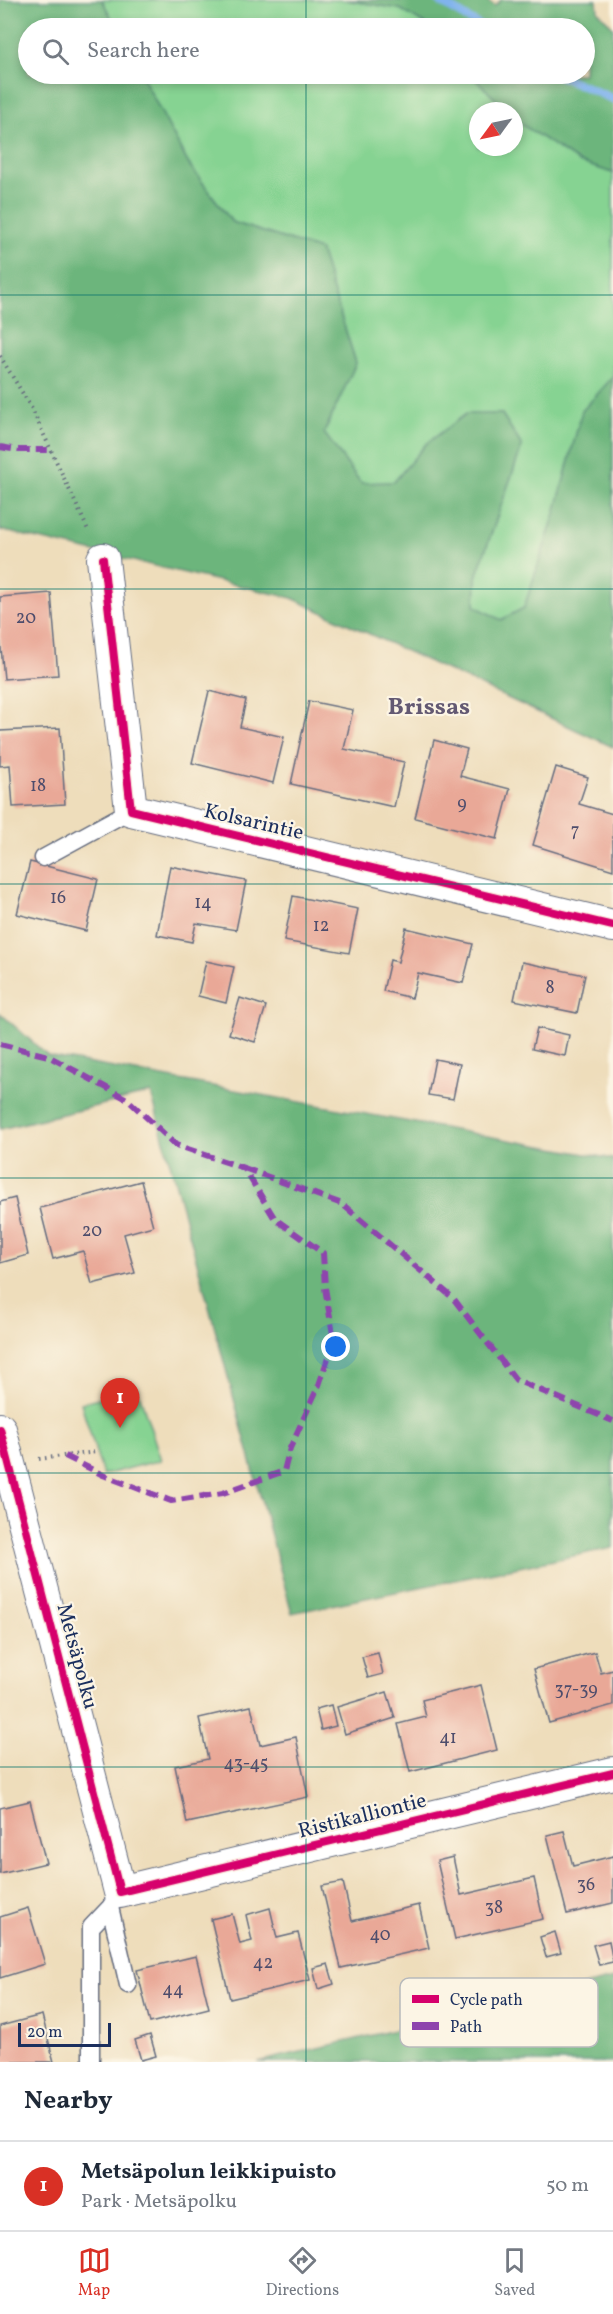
<!DOCTYPE html>
<html lang="en">
<head>
<meta charset="utf-8">
<style>
	:root { --surface:#fff; --page:#f6f6f7; --text:#1f2937; --muted:#747a83; --line:#e0e1e3; --accent:#d93025 }
	body { margin:0; font-family:Vollkorn,serif; background:var(--page); color:var(--text) }
	.compass { position:absolute; left:469px; top:102px; width:54px; height:54px; border-radius:50%; background:var(--surface); box-shadow:0 3px 9px #0003; rotate:237deg }
	.scale { position:absolute; left:18px; bottom:15px; width:93px; box-sizing:border-box; padding-left:6px; border:3px solid #1b2f5e; border-top:0; font-size:16px; line-height:21px; white-space:nowrap; color:#1b2f5e; -webkit-text-stroke:4px #fcf5e5; paint-order:stroke }
	.you { position:absolute; left:336px; top:1347px; width:21px; height:21px; margin:-15px; border:4px solid #fff; border-radius:50%; background:#1a73e8; box-shadow:0 0 0 9px #1a73e833 }
	.badge { display:grid; place-items:center; width:39px; height:39px; border-radius:50%; background:var(--accent); color:#fff; font-size:20px; font-weight:700 }
	.pin { position:absolute; translate:-50% -50px; filter:drop-shadow(0 2px 3px #0008) }
	.pin::after { content:''; position:absolute; top:32px; width:21px; height:18px; background:inherit; clip-path:polygon(0 0,100% 0,50% 100%) }
	.list { margin:0; padding:0; list-style:none }
	h2 { display:flex; justify-content:space-between; align-items:center; height:78px; margin:0; padding:0 24px; font-size:26px }
	h2 small { font-size:20px; font-weight:400; color:var(--muted) }
	.list li { display:grid; grid-template-columns:39px 1fr auto; gap:18px; align-items:center; box-sizing:border-box; height:90px; padding:0 24px; border-top:2px solid var(--line) }
	.list b { display:block; font-size:22px; white-space:nowrap }
	.list p { margin:0; font-size:20px; white-space:nowrap; color:var(--muted) }
	.list em { font-size:20px; font-style:normal; color:var(--muted) }
	.icon { flex:none; width:33px; height:33px; fill:none; stroke:currentColor; stroke-width:2; stroke-linecap:round; stroke-linejoin:round }
	.map { position:relative; flex:none; width:613px; height:2062px; overflow:hidden }
	.search { position:absolute; background:var(--surface); box-shadow:0 3px 9px #0003; left:18px; right:18px; top:18px; height:66px; display:flex; align-items:center; gap:15px; box-sizing:border-box; padding:0 21px; border-radius:33px; color:var(--muted); font-size:22px }
	.sheet { height:168px; background:var(--surface) }
	nav { display:flex; justify-content:space-around; align-items:center; box-sizing:border-box; height:84px; border-top:2px solid var(--line); background:var(--surface); font-size:16px; color:var(--muted) }
	nav a { display:grid; justify-items:center; gap:3px }
	nav .on { color:var(--accent) }
	.map>svg:first-child { display:block }
	.green { fill:#86d392; stroke:#508178; stroke-width:1.5 }
	.forest { fill:#6cb57c; stroke:#44726d; stroke-width:1.5 }
	.lines { fill:none; stroke-linecap:round; stroke-linejoin:round }
	.stream { stroke:#80b3ed; stroke-width:9 }
	.building { fill:#e9a897 }
	.service-casing { stroke:#656c7f; stroke-width:19 }
	.minor-casing { stroke:#656c7f; stroke-width:34 }
	.path { stroke:#656c7f; stroke-width:4; stroke-dasharray:1.5 4.5; stroke-linecap:butt }
	.service { stroke:#fff; stroke-width:16 }
	.minor { stroke:#fff; stroke-width:32 }
	.quiet { stroke:#8e44ad; stroke-width:6; stroke-dasharray:12 6; stroke-linecap:butt }
	.cycleway-casing { stroke:#fcf5e5; stroke-width:11 }
	.cycleway { stroke:#d6006c; stroke-width:8 }
	.grid { fill:none; stroke:#0f766e; stroke-width:1.5; stroke-opacity:0.55 }
	.labels { text-anchor:middle; stroke-width:4.5; stroke-linejoin:round; paint-order:stroke }
	.number-label { font-size:18px; fill:#4e4d6c }
	.street-label { font-size:21px; fill:#1b2f5e; stroke:#fcf5e5 }
	.quarter-label { font-size:24px; font-weight:bold; fill:#635972; stroke:#fcf5e5 }
	.key { fill:#fcf5e5; stroke:#b8babc; stroke-width:1.5 }
	.key-label { font-size:16px; fill:#1b2f5e }
</style>
</head>
<body>
<div class="map">
<svg width="613" height="2062" viewBox="0 0 613 2062">
	<rect width="100%" height="100%" fill="#fcf5e5"/>
	<filter id="ink" filterUnits="userSpaceOnUse"><feTurbulence type="fractalNoise" baseFrequency=".0167" numOctaves="2"/><feDisplacementMap in="SourceGraphic" scale="12" xChannelSelector="R" yChannelSelector="G"/><feConvolveMatrix kernelMatrix="1 2 1 2 8 2 1 2 1" color-interpolation-filters="sRGB"/></filter>
	<filter id="wash" filterUnits="userSpaceOnUse"><feTurbulence type="fractalNoise" baseFrequency=".008" numOctaves="4" result="noise"/><feDisplacementMap in="SourceGraphic" scale="24" xChannelSelector="R" yChannelSelector="G"/><feGaussianBlur stdDeviation="1.35" result="paint"/><feColorMatrix in="noise" values="0 0 0 0 0 0 0 0 0 0 0 0 0 0 0 0 0 1.4 0 .05"/><feComposite in="paint" operator="in"/></filter>
	<g filter="url(#wash)">
		<rect width="100%" height="100%" fill="#edb"/>
		<!-- green -->
		<path class="green" d="M 102,0 L 346,0 L 400,9 L 431,28 L 117,28 Z
			M 141,74 L 470,74 L 508,111 L 478,111 L 478,147 L 514,147 L 514,117 L 521,124 L 579,162 L 613,173 L 613,377 L 582,411 L 555,514 L 524,608 L 501,620 L 475,606 L 476,577 L 522,446 L 502,414 L 466,415 L 426,444 L 394,482 L 361,483 L 324,433 L 356,363 L 320,250 L 232,222 L 188,163 Z
			M 137,1387 L 161,1460 L 103,1475 L 81,1403 Z"/>
		<!-- forest -->
		<path class="forest" d="M 0,0 L 102,0 L 117,28 L 28,28 L 28,74 L 141,74 L 188,163 L 232,222 L 320,250 L 356,363 L 324,433 L 361,483 L 394,482 L 426,444 L 466,414 L 502,414 L 522,446 L 476,577 L 475,606 L 501,620 L 524,608 L 555,514 L 582,411 L 613,377 L 613,747 L 292,598 L 0,530 Z
			M 346,0 L 486,0 L 495,6 L 501,0 L 597,0 L 598,11 L 613,27 L 613,173 L 579,162 L 521,124 L 514,117 L 514,111 L 508,111 L 470,74 L 584,74 L 584,28 L 431,28 L 400,9 Z
			M 0,1013 L 48,1056 L 613,1159 L 613,1548 L 292,1613 L 151,1093 L 0,1129 Z
			M 613,1979 L 613,2062 L 258,2062 Z"/>
		<g class="lines">
			<!-- stream -->
			<path class="stream" d="M 438,0 L 483,28
				M 556,74 L 613,99"/>
		</g>
		<g id="blocks">
			<!-- building -->
			<path class="building" d="M 51,593 L 58,675 L 4,679 L 0,637 L 0,597 Z
				M 209,691 L 246,700 L 240,727 L 284,737 L 273,783 L 192,763 Z
				M 309,701 L 353,710 L 344,749 L 404,762 L 394,807 L 291,784 Z
				M 60,728 L 65,804 L 13,807 L 10,765 L 0,766 L 0,731 Z
				M 434,740 L 467,749 L 460,776 L 510,789 L 497,839 L 415,818 Z
				M 556,767 L 588,777 L 579,804 L 613,814 L 613,870 L 533,845 Z
				M 30,862 L 98,879 L 86,931 L 17,914 Z
				M 170,866 L 246,881 L 236,930 L 196,923 L 192,942 L 157,935 Z
				M 293,896 L 358,909 L 349,953 L 284,941 Z
				M 406,928 L 473,944 L 463,983 L 418,973 L 412,998 L 383,991 L 390,960 L 398,962 Z
				M 206,961 L 234,967 L 226,1003 L 198,996 Z
				M 522,962 L 585,975 L 577,1013 L 514,1000 Z
				M 240,998 L 266,1006 L 255,1042 L 229,1034 Z
				M 537,1028 L 569,1035 L 565,1056 L 532,1049 Z
				M 435,1059 L 460,1064 L 453,1099 L 428,1095 Z
				M 141,1181 L 153,1226 L 124,1234 L 135,1273 L 92,1284 L 83,1251 L 53,1259 L 40,1208 Z
				M 15,1198 L 28,1255 L 0,1263 L 0,1202 Z
				M 595,1652 L 601,1673 L 613,1670 L 613,1705 L 549,1723 L 534,1669 Z
				M 378,1653 L 383,1674 L 368,1678 L 362,1657 Z
				M 481,1685 L 497,1750 L 410,1772 L 398,1724 L 426,1717 L 422,1700 Z
				M 387,1692 L 395,1718 L 345,1734 L 337,1707 Z
				M 331,1705 L 336,1726 L 321,1730 L 316,1709 Z
				M 251,1706 L 260,1745 L 296,1737 L 308,1797 L 187,1823 L 175,1766 L 208,1759 L 199,1718 Z
				M 30,1801 L 46,1863 L 0,1874 L 0,1808 Z
				M 564,1831 L 573,1866 L 613,1856 L 613,1903 L 567,1914 L 547,1835 Z
				M 453,1857 L 461,1895 L 534,1878 L 543,1919 L 455,1939 L 437,1861 Z
				M 343,1882 L 352,1921 L 419,1905 L 429,1948 L 341,1968 L 322,1886 Z
				M 28,1908 L 45,1964 L 0,1978 L 0,1917 Z
				M 270,1908 L 277,1938 L 298,1933 L 310,1980 L 230,1999 L 211,1919 L 232,1914 L 240,1944 L 252,1941 L 246,1915 Z
				M 555,1932 L 561,1953 L 546,1957 L 540,1937 Z
				M 609,1941 L 613,1962 L 599,1965 L 593,1945 Z
				M 196,1956 L 209,2008 L 150,2023 L 137,1970 Z
				M 328,1964 L 334,1984 L 318,1989 L 313,1968 Z
				M 42,2015 L 54,2062 L 0,2062 L 0,2026 Z
				M 150,2035 L 156,2056 L 141,2060 L 135,2040 Z"/>
		</g>
	</g>
	<g filter="url(#ink)">
		<use href="#blocks" fill-opacity="0" stroke="#656c7f" stroke-width="1.5"/>
		<g class="lines">
			<defs>
				<path id="service" d="M 43,858 L 131,810
					M 110,1907 L 128,1985
					M 91,2062 L 91,1927 L 110,1907 L 120,1892"/>
				<path id="minor" d="M 103,559 L 131,810 L 613,926
					M 0,1429 L 120,1892 L 613,1773"/>
			</defs>
			<!-- service casing -->
			<use href="#service" class="service-casing"/>
			<!-- minor casing -->
			<use href="#minor" class="minor-casing"/>
			<!-- path -->
			<path class="path" d="M 0,356 L 31,407 L 89,532
				M 39,1459 L 96,1452"/>
			<!-- service -->
			<use href="#service" class="service"/>
			<!-- minor -->
			<use href="#minor" class="minor"/>
			<!-- quiet -->
			<path class="quiet" d="M 0,447 L 18,450 L 50,450
				M 0,1044 L 48,1056 L 127,1099 L 176,1145 L 244,1168 L 275,1219 L 323,1253 L 325,1288 L 334,1340 L 319,1385 L 290,1448 L 284,1471 L 223,1493 L 171,1501 L 103,1475 L 65,1456
				M 244,1168 L 342,1204 L 453,1298 L 516,1380 L 613,1421"/>
			<defs>
				<path id="cycleway" d="M 103,559 L 131,810 L 613,926
					M 0,1429 L 120,1892 L 613,1773"/>
			</defs>
			<!-- cycleway casing -->
			<use href="#cycleway" class="cycleway-casing"/>
			<!-- cycleway -->
			<use href="#cycleway" class="cycleway"/>
		</g>
	</g>
	<!-- grid -->
	<path class="grid" d="M 306,0 L 306,28M 306,74 L 306,2062M 0,295 L 613,295M 0,589 L 613,589M 0,884 L 613,884M 0,1178 L 613,1178M 0,1473 L 613,1473M 0,1767 L 613,1767"/>
	<g class="labels">
		<!-- number labels -->
		<g class="number-label">
			<text x="26" y="623">20</text>
			<text x="38" y="791">18</text>
			<text x="462" y="809">9</text>
			<text x="575" y="836">7</text>
			<text x="58" y="903">16</text>
			<text x="203" y="908">14</text>
			<text x="321" y="931">12</text>
			<text x="550" y="993">8</text>
			<text x="92" y="1236">20</text>
			<text x="576" y="1695">37-39</text>
			<text x="448" y="1743">41</text>
			<text x="246" y="1769">43-45</text>
			<text x="586" y="1890">36</text>
			<text x="494" y="1913">38</text>
			<text x="380" y="1940">40</text>
			<text x="263" y="1968">42</text>
			<text x="173" y="1995">44</text>
		</g>
		<!-- street labels -->
		<g class="street-label">
			<text transform="translate(254 821) rotate(13)" y="7">Kolsarintie</text>
			<text transform="translate(78 1656) rotate(75)" y="7">Metsäpolku</text>
			<text transform="translate(362 1815) rotate(-14)" y="7">Ristikalliontie</text>
		</g>
		<!-- quarter labels -->
		<g class="quarter-label">
			<text x="429" y="714">Brissas</text>
		</g>
	</g>
	<!-- legend -->
	<rect x="400" y="1978" width="198" height="69" rx="9" class="key"/>
	<rect x="412" y="1995" width="27" height="8" fill="#d6006c"/>
	<rect x="412" y="2022" width="27" height="8" fill="#8e44ad"/>
	<g class="key-label">
		<text x="450" y="2005">Cycle path</text>
		<text x="450" y="2032">Path</text>
	</g>
</svg>
<svg class="compass" viewBox="-18 -18 36 36"><path d="M0-13l5 13h-10z" fill="#e53935"/><path d="M0 13l5-13h-10z" fill="#747a83"/></svg>
<div class="scale">20 m</div>
<div class="you"></div>
<div class="pin badge" style="left:120px;top:1428px">1</div>
<div class="search"><svg class="icon" aria-label="search" viewBox="0 0 24 24"><circle cx="10" cy="10" r="6"/><path d="M15 15l6 6"/></svg>Search here</div>
</div>
<section class="sheet">
<h2>Nearby<small></small></h2>
<ul class="list">
<li><span class="badge">1</span><div><b>Metsäpolun leikkipuisto</b><p>Park · Metsäpolku</p></div><em>50 m</em></li>
</ul>
</section>
<nav>
<a class="on"><svg class="icon" aria-label="map" viewBox="0 0 24 24"><path d="M3 6l6-2 6 2 6-2v14l-6 2-6-2-6 2zM9 4v14M15 6v14"/></svg>Map</a>
<a><svg class="icon" aria-label="directions" viewBox="0 0 24 24"><path d="M12 3l9 9-9 9-9-9zM9 14v-3h6M13 9l2 2-2 2"/></svg>Directions</a>
<a><svg class="icon" aria-label="saved" viewBox="0 0 24 24"><path d="M7 4h10v16l-5-4-5 4z"/></svg>Saved</a>
</nav>
</body>
</html>
